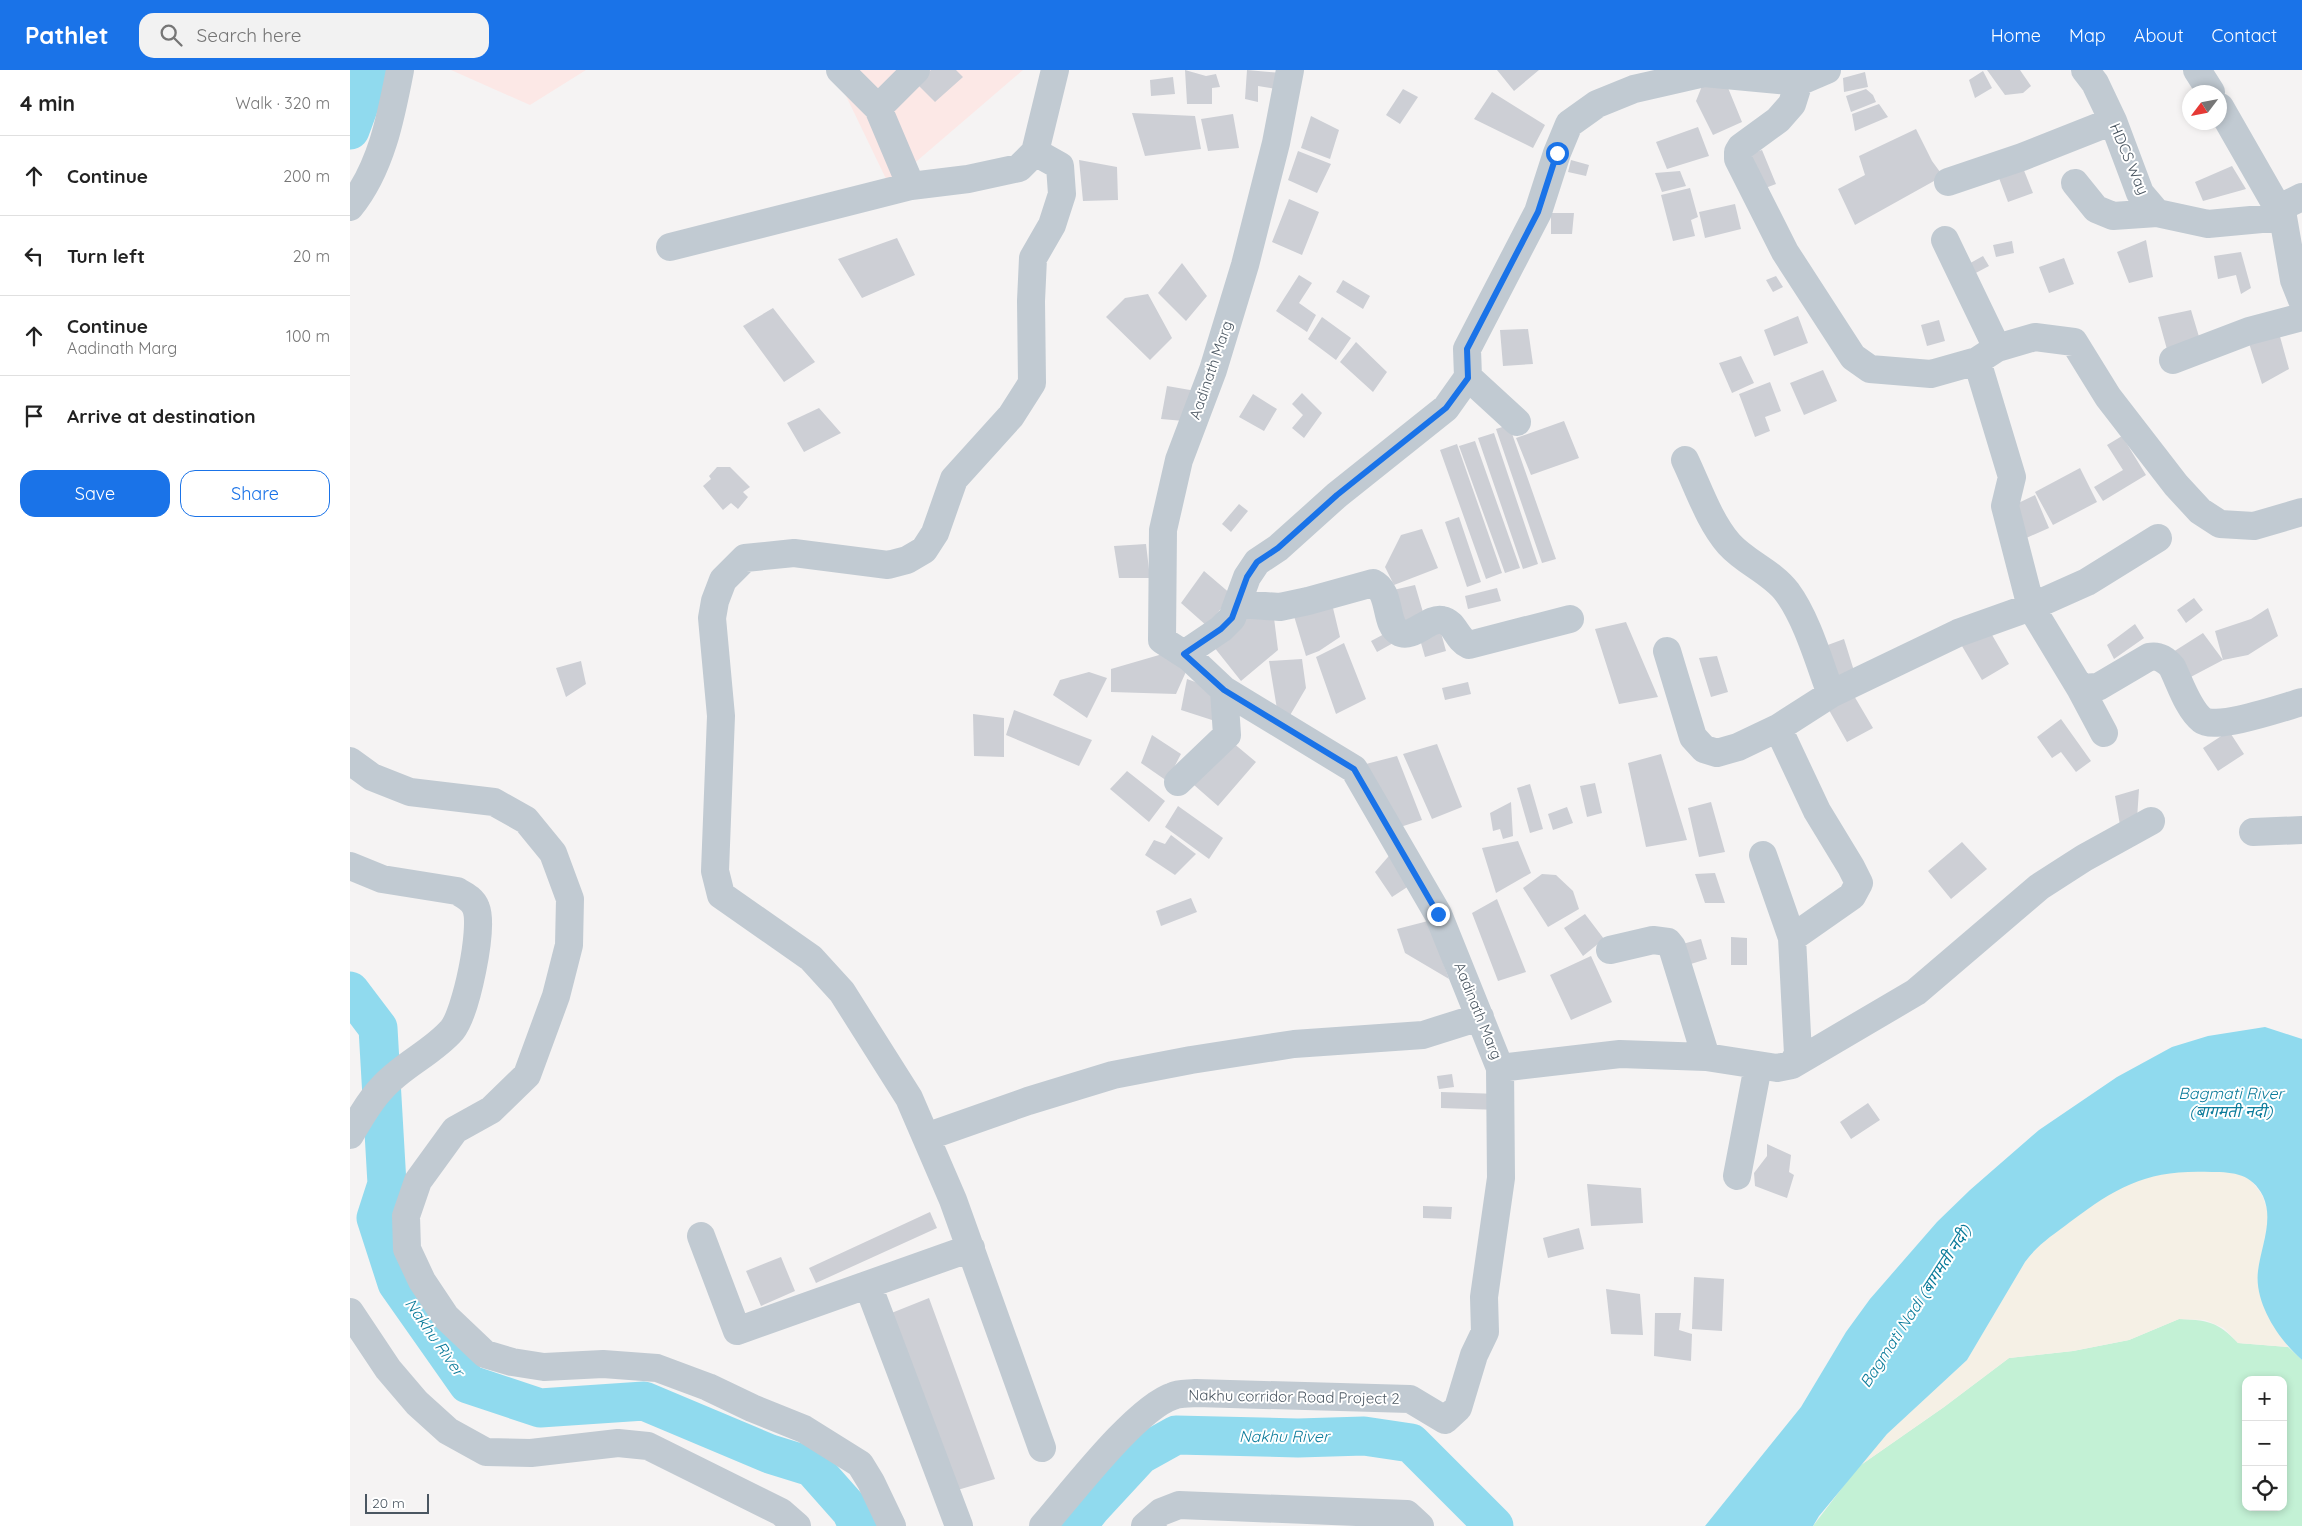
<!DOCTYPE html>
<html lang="en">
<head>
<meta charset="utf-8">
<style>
	:root { --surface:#fff; --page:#f2f2f2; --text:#222; --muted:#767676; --line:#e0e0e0; --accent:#1a73e8 }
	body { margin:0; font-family:Quicksand,"Noto Sans Devanagari",sans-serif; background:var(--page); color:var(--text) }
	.controls { position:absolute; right:15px; bottom:15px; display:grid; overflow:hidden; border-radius:10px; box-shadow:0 2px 8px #0003 }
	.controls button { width:45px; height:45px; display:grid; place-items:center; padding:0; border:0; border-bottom:1px solid var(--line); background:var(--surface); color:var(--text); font:25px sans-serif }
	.compass { position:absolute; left:1832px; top:15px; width:45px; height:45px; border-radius:50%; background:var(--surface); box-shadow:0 2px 8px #0003; rotate:238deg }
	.scale { position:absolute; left:15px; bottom:12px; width:64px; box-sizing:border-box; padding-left:5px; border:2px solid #4a5661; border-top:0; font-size:14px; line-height:18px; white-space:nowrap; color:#4a5661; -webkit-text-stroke:4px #fff; paint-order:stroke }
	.stop { position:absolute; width:15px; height:15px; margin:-11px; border:4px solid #1a73e8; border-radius:50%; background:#fff }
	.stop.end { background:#1a73e8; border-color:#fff; box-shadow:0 1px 5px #0008 }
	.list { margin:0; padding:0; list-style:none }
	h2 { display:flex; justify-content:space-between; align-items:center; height:65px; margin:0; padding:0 20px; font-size:21px }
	h2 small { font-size:16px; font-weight:400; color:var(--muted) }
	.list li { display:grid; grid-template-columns:32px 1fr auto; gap:15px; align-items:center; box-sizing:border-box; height:80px; padding:0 20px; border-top:1px solid var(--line) }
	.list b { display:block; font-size:19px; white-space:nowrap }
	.list p { margin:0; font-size:16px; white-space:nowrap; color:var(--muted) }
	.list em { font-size:16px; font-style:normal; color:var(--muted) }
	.actions { display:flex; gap:10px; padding:15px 20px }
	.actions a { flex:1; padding:11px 0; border:1px solid var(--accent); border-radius:15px; text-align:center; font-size:18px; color:var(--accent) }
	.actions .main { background:var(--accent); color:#fff }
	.icon { flex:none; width:28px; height:28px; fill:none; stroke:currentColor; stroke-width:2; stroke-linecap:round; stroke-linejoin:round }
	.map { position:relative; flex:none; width:1952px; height:1456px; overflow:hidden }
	header { display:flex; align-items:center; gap:30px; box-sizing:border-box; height:70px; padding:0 25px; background:var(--accent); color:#fff }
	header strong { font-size:24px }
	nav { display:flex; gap:28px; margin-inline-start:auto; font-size:18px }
	.search { width:350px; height:45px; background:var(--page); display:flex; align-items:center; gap:12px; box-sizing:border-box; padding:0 18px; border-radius:15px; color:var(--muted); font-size:19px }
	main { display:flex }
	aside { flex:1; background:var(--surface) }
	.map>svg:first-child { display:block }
	.medical { fill:#fce8e6 }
	.green { fill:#c3f1d5; fill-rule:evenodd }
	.sand { fill:#f5f0e5 }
	.water { fill:#90daee }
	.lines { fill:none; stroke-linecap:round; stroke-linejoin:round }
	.river { stroke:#90daee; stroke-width:39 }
	.building { fill:#cdcfd5 }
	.minor { stroke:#c1cad2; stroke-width:28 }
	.route { stroke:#1a73e8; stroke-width:6 }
	.labels { text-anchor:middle; stroke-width:4; stroke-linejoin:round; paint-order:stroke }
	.street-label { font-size:15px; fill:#4a5661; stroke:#fff }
	.water-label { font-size:16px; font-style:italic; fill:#0c7c9b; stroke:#fff }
</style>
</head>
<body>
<header>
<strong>Pathlet</strong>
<div class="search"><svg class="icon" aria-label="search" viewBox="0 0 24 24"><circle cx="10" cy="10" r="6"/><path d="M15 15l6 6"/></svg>Search here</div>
<nav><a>Home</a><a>Map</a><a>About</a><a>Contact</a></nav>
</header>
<main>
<aside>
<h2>4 min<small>Walk · 320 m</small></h2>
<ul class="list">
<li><svg class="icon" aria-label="ahead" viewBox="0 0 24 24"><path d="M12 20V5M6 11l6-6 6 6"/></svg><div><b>Continue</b></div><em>200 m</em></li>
<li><svg class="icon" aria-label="left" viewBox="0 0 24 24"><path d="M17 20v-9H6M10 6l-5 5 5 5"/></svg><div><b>Turn left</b></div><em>20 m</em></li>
<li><svg class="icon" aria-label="ahead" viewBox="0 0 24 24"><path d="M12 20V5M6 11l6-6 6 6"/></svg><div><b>Continue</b><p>Aadinath Marg</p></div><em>100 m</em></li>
<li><svg class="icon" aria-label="arrive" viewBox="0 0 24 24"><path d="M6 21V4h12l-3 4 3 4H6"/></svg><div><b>Arrive at destination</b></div></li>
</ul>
<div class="actions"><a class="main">Save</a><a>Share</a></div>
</aside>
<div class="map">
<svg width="1952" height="1456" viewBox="0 0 1952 1456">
	<rect width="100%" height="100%" fill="#f5f3f3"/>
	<!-- medical -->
	<path class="medical" d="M 101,0 L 236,0 L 180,35 Z
		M 476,0 L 673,0 L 539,115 L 484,1 Z"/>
	<!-- green -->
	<path class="green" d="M 1829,1249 C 1858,1250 1868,1252 1888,1273 L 1938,1277 L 1952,1290 L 1952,1456 L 1463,1456 L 1508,1397 L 1594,1337 L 1659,1288 L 1723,1281 L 1779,1270 ZM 1896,1310 L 1933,1310 L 1933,1437 L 1896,1437 Z"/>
	<!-- sand -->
	<path class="sand" d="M 1836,1101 L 1885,1102 L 1900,1109 L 1912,1125 L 1919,1145 L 1908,1203 L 1916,1239 L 1938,1277 L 1888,1273 L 1874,1258 L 1855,1250 L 1829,1249 L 1779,1270 L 1723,1281 L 1659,1288 L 1594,1337 L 1508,1397 L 1537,1364 L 1617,1290 L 1675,1192 C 1695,1165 1751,1125 1783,1112 C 1800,1105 1818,1103 1836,1101 Z"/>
	<!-- water -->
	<path class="water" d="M 1915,957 L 1952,969 L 1952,1290 C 1929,1270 1904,1233 1908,1201 C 1911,1176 1924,1150 1913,1126 C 1902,1104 1884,1102 1862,1102 C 1799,1099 1769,1115 1720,1152 C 1703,1165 1687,1175 1675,1192 L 1617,1290 L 1537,1364 L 1469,1446 L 1463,1456 L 1355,1456 L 1451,1337 L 1496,1262 L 1520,1229 L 1587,1152 L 1620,1120 L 1689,1060 L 1767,1007 L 1822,977 L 1858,966 Z"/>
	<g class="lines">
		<!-- river -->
		<path class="river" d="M 0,60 L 14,22 L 17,0
			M 0,921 L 28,958 L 37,1114 L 26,1148 L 47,1213 L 118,1314 L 190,1338 L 294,1331 L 420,1384 L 462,1397 L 501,1441 L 508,1456
			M 727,1456 L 741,1438 L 790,1385 L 826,1365 L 948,1368 L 1014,1366 L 1061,1373 L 1144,1456"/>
	</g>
	<!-- building -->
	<path class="building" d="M 581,0 L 606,0 L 613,7 L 585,32 L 566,13 Z
		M 835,0 L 856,6 L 866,4 L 870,17 L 862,18 L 862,34 L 837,34 Z
		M 897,0 L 931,3 L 933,20 L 908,16 L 908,32 L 895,29 Z
		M 1147,0 L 1189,0 L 1164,21 Z
		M 1637,0 L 1670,0 L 1681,16 L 1673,23 L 1655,25 Z
		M 1633,1 L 1642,18 L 1625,28 L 1619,10 Z
		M 1515,2 L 1518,17 L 1494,22 L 1493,8 Z
		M 823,7 L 825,24 L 801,26 L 800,10 Z
		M 1376,13 L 1392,52 L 1363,65 L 1346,31 L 1352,16 Z
		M 1053,19 L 1068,27 L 1050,54 L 1036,45 Z
		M 1516,19 L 1523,25 L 1526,32 L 1501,42 L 1496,26 Z
		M 1142,22 L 1195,55 L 1183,78 L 1124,49 Z
		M 1529,34 L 1538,47 L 1505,61 L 1502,44 Z
		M 782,43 L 845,46 L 851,79 L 795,86 Z
		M 883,44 L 889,78 L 858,81 L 851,49 Z
		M 961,46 L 989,60 L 980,89 L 951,78 Z
		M 1348,57 L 1359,86 L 1317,99 L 1306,72 Z
		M 1566,59 L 1582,91 L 1593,106 L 1505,155 L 1488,119 L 1515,105 L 1509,86 Z
		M 1412,80 L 1426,114 L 1410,120 L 1394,86 Z
		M 948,81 L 981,94 L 967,123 L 938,110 Z
		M 729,90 L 767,97 L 768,130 L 733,131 Z
		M 1221,90 L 1239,95 L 1236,106 L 1218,102 Z
		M 1882,96 L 1896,119 L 1853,131 L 1845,112 Z
		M 1673,98 L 1683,123 L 1658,132 L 1649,108 Z
		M 1330,101 L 1336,116 L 1312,122 L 1305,103 Z
		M 1340,118 L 1348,147 L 1341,150 L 1345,166 L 1323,171 L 1311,125 Z
		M 939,129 L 969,142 L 952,185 L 922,172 Z
		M 1385,134 L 1391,159 L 1355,168 L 1349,142 Z
		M 1201,143 L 1224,143 L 1222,164 L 1201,164 Z
		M 547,168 L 565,205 L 512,228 L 488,189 Z
		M 1796,170 L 1803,207 L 1779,213 L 1767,182 Z
		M 1662,171 L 1664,183 L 1646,187 L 1643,175 Z
		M 1891,182 L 1901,218 L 1891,224 L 1886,205 L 1868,209 L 1864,186 Z
		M 1633,186 L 1639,196 L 1620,206 L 1615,196 Z
		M 1714,188 L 1724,214 L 1699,223 L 1689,197 Z
		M 832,193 L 857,226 L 836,251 L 808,223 Z
		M 949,205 L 962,213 L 949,233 L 966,245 L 957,262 L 926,241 Z
		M 1426,206 L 1433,217 L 1423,222 L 1416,210 Z
		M 993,210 L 1020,226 L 1013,239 L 986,222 Z
		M 798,224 L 822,268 L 800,290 L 756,247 L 775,228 Z
		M 423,238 L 465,292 L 434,312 L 393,256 Z
		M 1841,240 L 1850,270 L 1818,283 L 1808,247 Z
		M 1448,246 L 1458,273 L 1424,286 L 1414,260 Z
		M 972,247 L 1001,268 L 986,290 L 958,269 Z
		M 1589,250 L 1595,271 L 1577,276 L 1571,255 Z
		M 1178,259 L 1183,294 L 1153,296 L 1150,260 Z
		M 1929,263 L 1939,299 L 1912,314 L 1898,270 Z
		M 1006,272 L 1037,302 L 1023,322 L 990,292 Z
		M 1391,286 L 1404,313 L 1382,323 L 1369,293 Z
		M 1473,300 L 1487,331 L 1454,345 L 1440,313 Z
		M 1420,312 L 1431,341 L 1415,347 L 1420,361 L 1405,367 L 1389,324 Z
		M 817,316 L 846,321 L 834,351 L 811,349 Z
		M 952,323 L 972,343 L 954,368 L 942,358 L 953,345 L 942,334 Z
		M 903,324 L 927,339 L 914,361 L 889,347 Z
		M 469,338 L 491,363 L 454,382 L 437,353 Z
		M 1214,351 L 1229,388 L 1181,405 L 1166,368 Z
		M 1159,355 L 1206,489 L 1192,493 L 1146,359 Z
		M 1144,363 L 1188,494 L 1173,499 L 1128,368 Z
		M 1772,366 L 1796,405 L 1753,431 L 1744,417 L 1773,400 L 1757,375 Z
		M 1125,371 L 1170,498 L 1155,503 L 1109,376 Z
		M 1107,374 L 1152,503 L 1136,509 L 1090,380 Z
		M 367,397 L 380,397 L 400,417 L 393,422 L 398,427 L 388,439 L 381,433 L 373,440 L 353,416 L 361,409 L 359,406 Z
		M 1730,398 L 1747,432 L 1703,455 L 1685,422 Z
		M 1685,425 L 1699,458 L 1674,469 L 1660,437 Z
		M 889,434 L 898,441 L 881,462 L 872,454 Z
		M 1109,447 L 1131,512 L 1117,517 L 1095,452 Z
		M 1072,459 L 1088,498 L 1044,515 L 1035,497 L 1051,465 Z
		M 796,474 L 800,508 L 769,508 L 764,476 Z
		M 854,501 L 882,525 L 857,556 L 831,533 Z
		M 1065,515 L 1075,549 L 1050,557 L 1039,521 Z
		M 1147,518 L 1151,531 L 1118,539 L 1115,526 Z
		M 1844,528 L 1853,540 L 1836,553 L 1827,540 Z
		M 983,538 L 990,567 L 969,581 L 956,586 L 944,546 Z
		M 1918,538 L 1928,566 L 1898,585 L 1873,590 L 1865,561 L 1901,549 Z
		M 923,540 L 928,580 L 891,611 L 860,572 L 900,541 Z
		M 1276,552 L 1308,627 L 1269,634 L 1245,559 Z
		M 1785,554 L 1794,568 L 1764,589 L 1757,575 Z
		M 1638,558 L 1659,594 L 1632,610 L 1609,571 Z
		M 1090,559 L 1096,581 L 1075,587 L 1069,566 Z
		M 1040,561 L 1045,572 L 1027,582 L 1021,571 Z
		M 1853,563 L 1873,590 L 1835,610 L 1823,582 Z
		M 1494,569 L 1505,604 L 1479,610 L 1467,579 Z
		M 994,573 L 1016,629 L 986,644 L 966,587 Z
		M 816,583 L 839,595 L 826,624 L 761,622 L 761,599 Z
		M 1367,586 L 1378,622 L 1361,627 L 1349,588 Z
		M 952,589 L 956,618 L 939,647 L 927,639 L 919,591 Z
		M 231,591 L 236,614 L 216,627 L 206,598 Z
		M 739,602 L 757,608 L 737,648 L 703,625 L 710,610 Z
		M 837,609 L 867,620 L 862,650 L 831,640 Z
		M 1118,612 L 1121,624 L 1095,630 L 1092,618 Z
		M 1500,619 L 1523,658 L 1497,672 L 1475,633 Z
		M 664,640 L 742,670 L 729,696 L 656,665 Z
		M 623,644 L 654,648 L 654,687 L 624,686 Z
		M 1711,649 L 1741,691 L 1726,702 L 1711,682 L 1702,688 L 1687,667 Z
		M 1879,661 L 1894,684 L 1868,701 L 1853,678 Z
		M 802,665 L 831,684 L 817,711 L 791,693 Z
		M 882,672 L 906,692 L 868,736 L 844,715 Z
		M 1087,674 L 1112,737 L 1082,749 L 1053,684 Z
		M 1311,684 L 1337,770 L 1296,777 L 1278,693 Z
		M 1047,686 L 1072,750 L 1041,760 L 1016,694 Z
		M 777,701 L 815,731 L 799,752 L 760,719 Z
		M 1245,713 L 1252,743 L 1237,747 L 1230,716 Z
		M 1180,714 L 1193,759 L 1180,763 L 1167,718 Z
		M 1789,719 L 1787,749 L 1770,755 L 1765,726 Z
		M 1161,732 L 1163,766 L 1153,769 L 1150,759 L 1143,761 L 1140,743 Z
		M 1361,732 L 1375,782 L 1349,787 L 1338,738 Z
		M 828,736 L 873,768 L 859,789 L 815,757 Z
		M 1217,737 L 1223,753 L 1203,760 L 1198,744 Z
		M 821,765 L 846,784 L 825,805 L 795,785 L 804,770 L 815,774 Z
		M 1168,771 L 1181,803 L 1146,823 L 1132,778 Z
		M 1612,772 L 1637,799 L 1601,829 L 1578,801 Z
		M 1044,780 L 1065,812 L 1042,827 L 1025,802 Z
		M 1365,803 L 1375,833 L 1355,833 L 1345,804 Z
		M 1192,804 L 1206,805 L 1223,821 L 1229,839 L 1198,857 L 1173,818 Z
		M 841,828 L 847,842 L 811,856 L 806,841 Z
		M 1147,829 L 1176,902 L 1148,911 L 1122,843 Z
		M 1235,844 L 1254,869 L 1233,886 L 1214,858 Z
		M 1078,851 L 1099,909 L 1055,883 L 1047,859 Z
		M 1381,867 L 1397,868 L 1397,895 L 1381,895 Z
		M 1351,869 L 1357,889 L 1331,897 L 1325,876 Z
		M 1241,886 L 1262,932 L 1221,950 L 1200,905 Z
		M 1102,1004 L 1104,1017 L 1089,1019 L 1087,1006 Z
		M 1091,1022 L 1149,1024 L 1149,1040 L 1091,1038 Z
		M 1518,1033 L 1530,1050 L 1501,1069 L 1490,1052 Z
		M 1417,1074 L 1441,1085 L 1439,1102 L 1444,1105 L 1437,1128 L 1405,1116 L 1404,1103 L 1417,1086 Z
		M 1237,1114 L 1291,1118 L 1293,1153 L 1241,1156 Z
		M 1073,1136 L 1102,1137 L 1101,1149 L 1073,1148 Z
		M 580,1142 L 587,1158 L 466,1213 L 459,1198 Z
		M 1229,1158 L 1234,1179 L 1198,1188 L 1193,1168 Z
		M 431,1187 L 445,1221 L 411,1236 L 396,1201 Z
		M 1344,1207 L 1374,1209 L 1372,1261 L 1342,1259 Z
		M 1256,1219 L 1290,1224 L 1293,1265 L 1261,1264 Z
		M 579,1228 L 645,1409 L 604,1421 L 539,1244 Z
		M 1305,1243 L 1331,1243 L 1329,1260 L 1342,1264 L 1341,1291 L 1304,1286 Z"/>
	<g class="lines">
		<!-- minor -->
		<path class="minor" d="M 490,0 L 528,38 L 561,116
			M 1735,0 L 1745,13 L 1763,51 L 1790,123 L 1807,143 L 1858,154 L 1933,147
			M 1847,0 L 1861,22
			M 1449,12 L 1442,34 L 1428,50 L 1391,77 L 1388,82 L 1388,89 L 1435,182 L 1503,287 L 1520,299 L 1581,304 L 1627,291 L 1647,278 L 1685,267 L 1724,272 L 1758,327 L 1826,415 L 1850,441 L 1870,454 L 1904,456 L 1952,442
			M 1870,37 L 1933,147 L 1944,210 L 1952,230
			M 528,38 L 566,0
			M 685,82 L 710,96 L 712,124 L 702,155 L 683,188 L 681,231 L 682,313 L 661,346 L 604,409 L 585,463 L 574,480 L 557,490 L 538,495 L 444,483 L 395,488 L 373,510 L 365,531 L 362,548 L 371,646 L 365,801 L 371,825 L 461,888 L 492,922 L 559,1028 L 603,1130 L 692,1378
			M 1598,112 L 1672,87 L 1763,51
			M 1725,113 L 1746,139 L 1763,146 L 1807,143
			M 0,137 C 31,99 41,47 50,0
			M 1929,138 L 1952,127
			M 1595,170 L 1647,278
			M 320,177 L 561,116 L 618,109 L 669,98 L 685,82 L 705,0
			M 1823,290 L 1899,261 L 1952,247
			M 1627,291 L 1662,407 L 1655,436 L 1681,537 L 1730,618 L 1748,617 L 1799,587 C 1808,585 1816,590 1822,597 C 1830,613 1838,639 1852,650 C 1865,661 1934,637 1952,632
			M 1167,352 L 1118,307 L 1117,279 L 1188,142 L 1207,83 L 1219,54 L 1247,34 L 1284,19 L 1354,3 L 1449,12 L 1477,0
			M 1335,390 C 1348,417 1359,451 1379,474 C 1396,493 1422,502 1437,522 C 1457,549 1469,592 1481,624
			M 888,534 L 930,537 L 958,531 L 1023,513 C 1042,522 1034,554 1049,562 C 1062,570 1079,547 1092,550 C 1105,552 1106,569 1119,575 L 1220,549
			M 1317,581 L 1343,667 L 1354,679 L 1367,683 L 1388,677 L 1428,658 L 1481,624 L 1608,563 L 1681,537 L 1737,512 L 1808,468
			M 834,584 L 871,559 L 882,548 L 897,507 L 907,492 L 928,478 L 987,425 L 1096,338 L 1118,307
			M 1730,618 L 1754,663
			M 0,691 L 22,707 L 60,722 L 144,732 L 176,750 L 203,783 L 220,829 L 219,875 L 206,926 L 177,1005 L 141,1040 L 105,1060 L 68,1111 L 56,1146 L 57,1179 L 72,1211 L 96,1247 L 135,1284 L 162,1292 L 194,1297 L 253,1294 L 307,1298 L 358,1317 L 402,1338 L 454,1359 L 510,1394 L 521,1412 L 542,1456
			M 828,712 L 877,665 L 874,620 L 840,588 L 812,570 L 813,460 L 829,390 L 863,300 L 895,195 L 926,73 L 940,0
			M 1903,762 L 1952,760
			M 1413,785 L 1442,868
			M 0,796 L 32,809 L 107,821 C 114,825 123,829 126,838 C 134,858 116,943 102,960 C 82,983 52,995 32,1018 C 19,1031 9,1050 0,1065
			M 1260,880 L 1303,870 L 1318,872 L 1322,877 L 1356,987
			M 1442,995 L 1566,922 L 1689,817 L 1734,788 L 1801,751
			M 1150,998 L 1270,984 L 1356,987 L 1427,998 L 1442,995 L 1448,984 L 1442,868 L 1502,826 L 1509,813 L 1501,797 L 1467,741 L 1428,658
			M 576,1067 L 678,1031 L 763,1005 L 841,990 L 944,974 L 1073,965 L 1130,947
			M 1387,1106 L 1408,996
			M 351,1166 L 387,1261 L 621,1178
			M 518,1215 L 609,1456
			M 0,1242 L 38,1299 L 67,1333 L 98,1361 L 136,1382 L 181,1383 L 268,1373 L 298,1376 L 431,1442 L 447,1456
			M 693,1456 C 721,1424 786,1338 823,1326 C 829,1323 838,1324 846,1323 L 1060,1329 L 1095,1350 L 1108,1338 L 1124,1285 L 1135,1262 L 1134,1227 L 1151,1108 L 1150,998 L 1088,844 L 1004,699 L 874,620
			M 795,1456 L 811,1442 L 829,1435 L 1057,1444 L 1070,1456"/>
	</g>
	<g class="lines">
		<!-- route -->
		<path class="route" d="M 1088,844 L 1004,699 L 874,620 L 834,584 L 871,559 L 882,548 L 897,507 L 907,492 L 928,478 L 987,425 L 1096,338 L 1118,308 L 1117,279 L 1188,142 L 1207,83"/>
	</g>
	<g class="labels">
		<!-- street labels -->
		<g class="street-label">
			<text transform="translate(1779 89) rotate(67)" y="5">HDCS Way</text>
			<text transform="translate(861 300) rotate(-71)" y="5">Aadinath Marg</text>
			<text transform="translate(1128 941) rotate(68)" y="5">Aadinath Marg</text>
			<text transform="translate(944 1327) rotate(1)" y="5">Nakhu corridor Road Project 2</text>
		</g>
		<!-- water labels -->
		<g class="water-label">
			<text x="1881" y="1029">Bagmati River<tspan x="1881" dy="18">(बागमती नदी)</tspan></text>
			<text transform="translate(1565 1236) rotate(-57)" y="6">Bagmati Nadi (बागमती नदी)</text>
			<text transform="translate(85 1267) rotate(55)" y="6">Nakhu River</text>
			<text x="934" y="1372">Nakhu River</text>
		</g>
	</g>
</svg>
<div class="controls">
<button>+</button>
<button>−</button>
<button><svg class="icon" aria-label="locate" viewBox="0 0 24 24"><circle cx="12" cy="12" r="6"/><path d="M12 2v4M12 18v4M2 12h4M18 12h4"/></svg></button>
</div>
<svg class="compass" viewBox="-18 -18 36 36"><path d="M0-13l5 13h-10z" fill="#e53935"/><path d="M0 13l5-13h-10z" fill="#767676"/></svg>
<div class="scale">20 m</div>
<div class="stop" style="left:1207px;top:83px"></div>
<div class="stop end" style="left:1088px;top:844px"></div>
</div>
</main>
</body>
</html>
